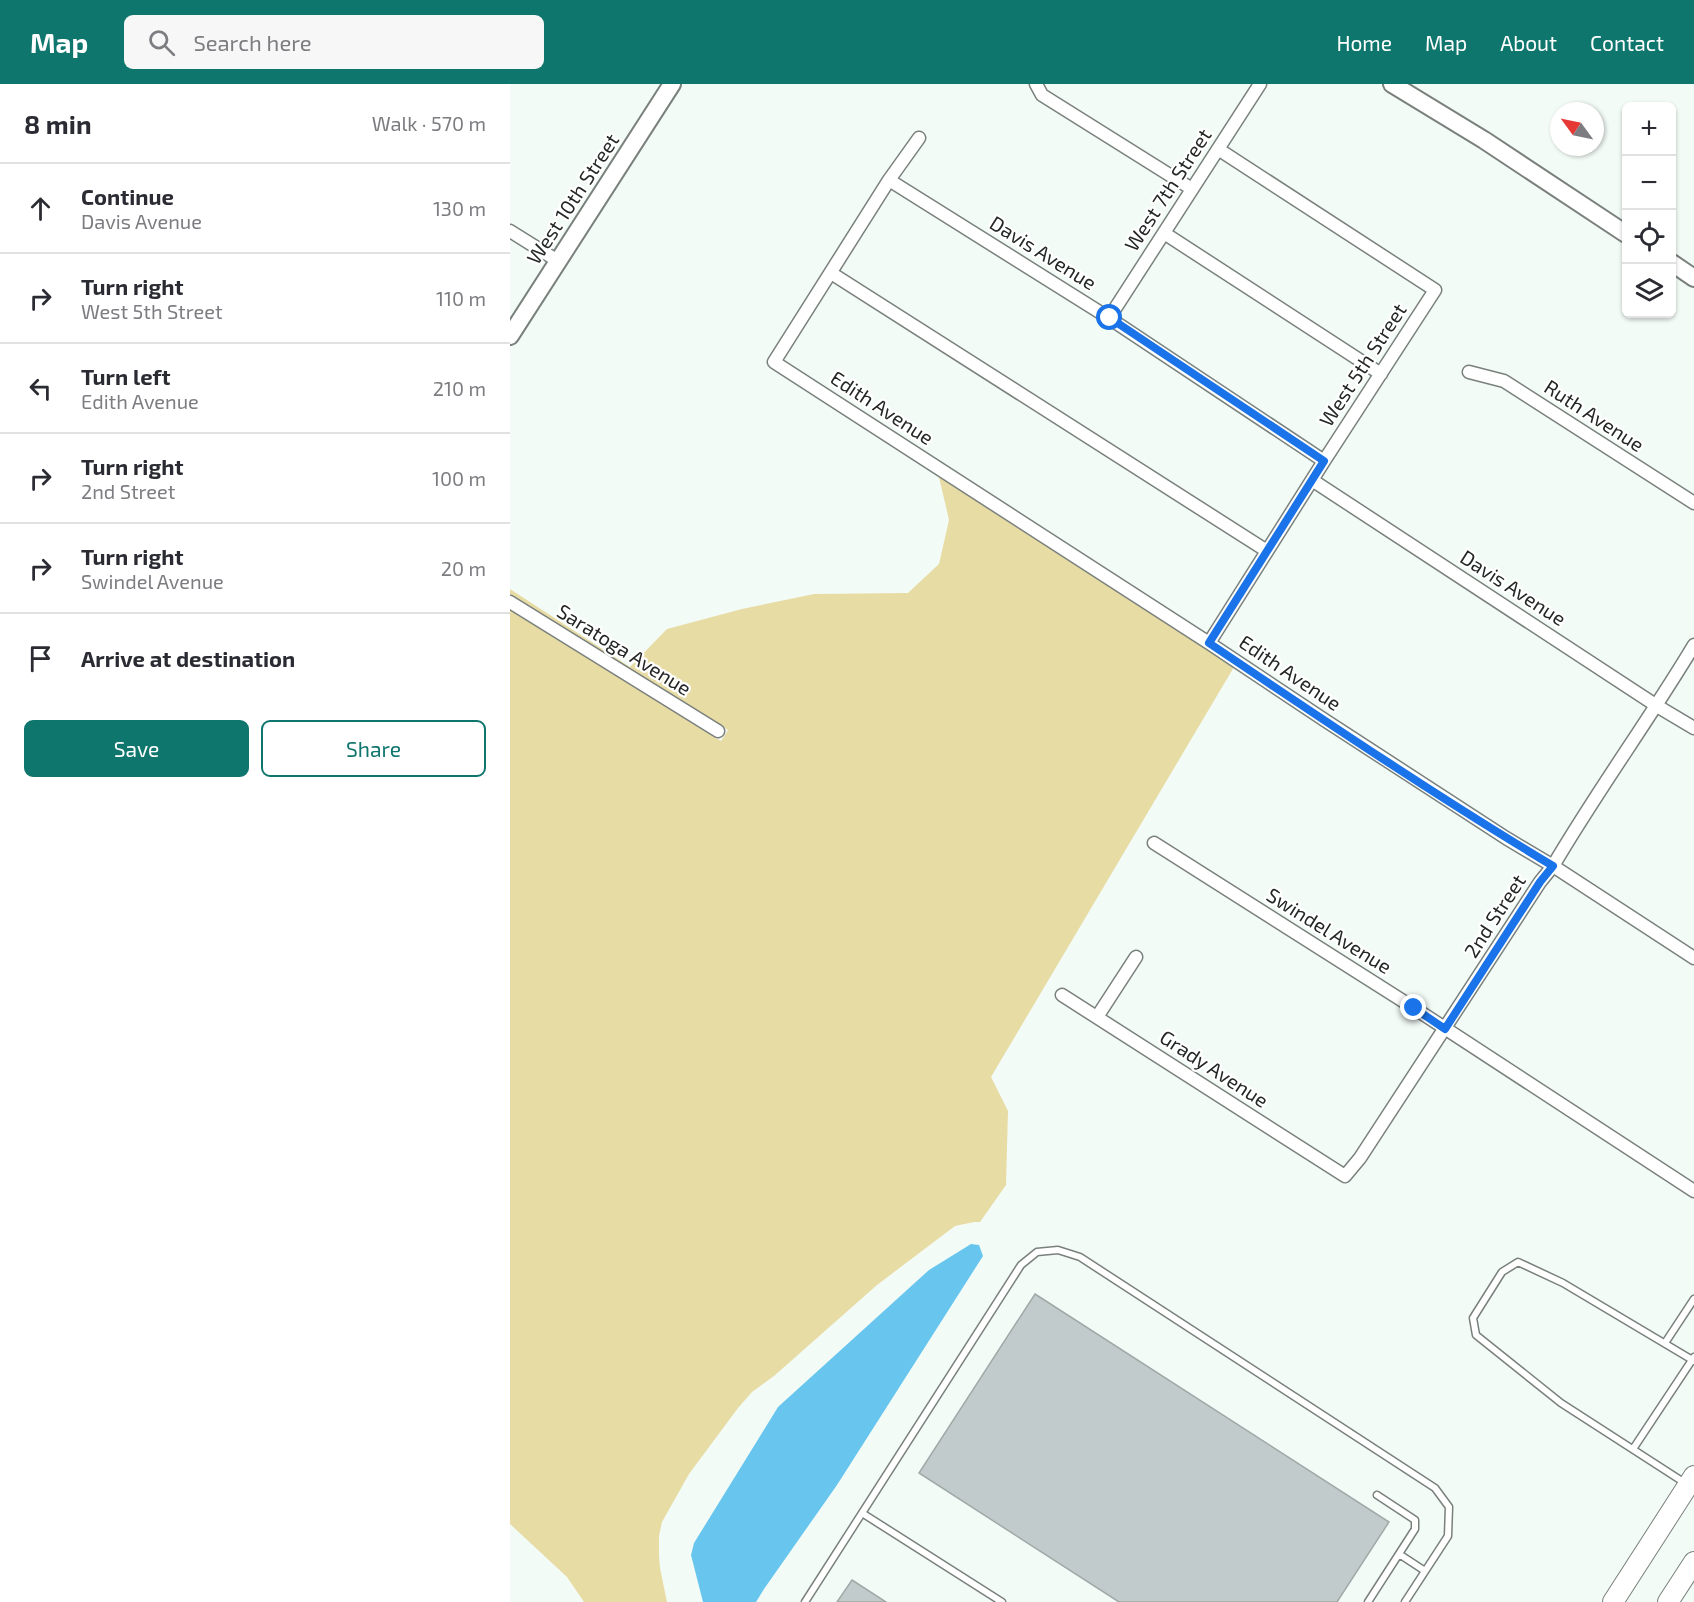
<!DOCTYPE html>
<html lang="en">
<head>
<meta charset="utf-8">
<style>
	:root { --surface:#fff; --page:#f7f7f7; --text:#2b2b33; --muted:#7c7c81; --line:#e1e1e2; --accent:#0f766e }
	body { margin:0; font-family:"Exo 2",sans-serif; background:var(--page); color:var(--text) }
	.controls { position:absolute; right:18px; top:18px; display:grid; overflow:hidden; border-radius:9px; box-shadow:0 2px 4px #0004 }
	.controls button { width:54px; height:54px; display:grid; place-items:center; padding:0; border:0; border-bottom:2px solid var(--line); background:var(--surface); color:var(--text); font:30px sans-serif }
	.compass { position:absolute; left:1040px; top:18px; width:54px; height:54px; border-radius:50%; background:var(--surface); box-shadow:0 2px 4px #0004; rotate:303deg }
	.stop { position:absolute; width:18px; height:18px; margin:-14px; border:4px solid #1a73e8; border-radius:50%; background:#fff }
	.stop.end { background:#1a73e8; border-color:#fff; box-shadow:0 2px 6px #0008 }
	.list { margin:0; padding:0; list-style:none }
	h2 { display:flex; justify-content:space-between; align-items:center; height:78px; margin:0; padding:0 24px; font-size:26px }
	h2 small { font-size:20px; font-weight:400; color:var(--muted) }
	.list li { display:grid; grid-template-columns:39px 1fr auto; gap:18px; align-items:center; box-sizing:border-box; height:90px; padding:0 24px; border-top:2px solid var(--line) }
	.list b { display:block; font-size:22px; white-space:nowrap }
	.list p { margin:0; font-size:20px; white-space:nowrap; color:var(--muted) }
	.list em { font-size:20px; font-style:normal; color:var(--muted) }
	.actions { display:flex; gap:12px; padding:18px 24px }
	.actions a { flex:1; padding:14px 0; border:2px solid var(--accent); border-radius:9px; text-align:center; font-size:21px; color:var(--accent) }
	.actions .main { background:var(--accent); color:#fff }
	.icon { flex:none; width:33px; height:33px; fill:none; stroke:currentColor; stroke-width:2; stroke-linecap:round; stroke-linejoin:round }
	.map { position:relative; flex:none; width:1184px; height:1518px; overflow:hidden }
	header { display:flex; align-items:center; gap:36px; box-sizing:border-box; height:84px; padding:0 30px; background:var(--accent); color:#fff }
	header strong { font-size:28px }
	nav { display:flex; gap:33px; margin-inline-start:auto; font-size:21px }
	.search { width:420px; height:54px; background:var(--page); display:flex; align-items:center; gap:15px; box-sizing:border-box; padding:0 21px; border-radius:9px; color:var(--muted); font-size:22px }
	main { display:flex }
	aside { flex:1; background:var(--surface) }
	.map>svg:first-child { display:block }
	.green { fill:#e8dca5 }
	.water { fill:#68c6ee }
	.building { fill:#c1cbcb; stroke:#9fa9a8; stroke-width:1.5 }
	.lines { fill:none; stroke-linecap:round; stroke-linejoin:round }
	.lane-casing { stroke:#7a817d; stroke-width:9 }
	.street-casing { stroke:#7a817d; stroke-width:15 }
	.secondary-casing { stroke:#7a817d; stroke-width:20 }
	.primary-casing { stroke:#7a817d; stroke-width:22 }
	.lane { stroke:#fff; stroke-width:6 }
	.street { stroke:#fff; stroke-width:12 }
	.secondary { stroke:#fff; stroke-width:16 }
	.primary { stroke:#fff; stroke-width:20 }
	.route { stroke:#1a73e8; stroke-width:8 }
	.labels { text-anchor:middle; stroke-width:4.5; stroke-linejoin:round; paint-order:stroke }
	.street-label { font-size:20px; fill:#242725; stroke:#fff }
</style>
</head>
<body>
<header>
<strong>Map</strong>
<div class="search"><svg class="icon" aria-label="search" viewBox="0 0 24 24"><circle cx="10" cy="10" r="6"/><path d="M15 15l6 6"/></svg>Search here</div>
<nav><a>Home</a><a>Map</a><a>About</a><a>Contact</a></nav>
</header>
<main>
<aside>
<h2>8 min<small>Walk · 570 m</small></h2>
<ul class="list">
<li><svg class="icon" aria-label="ahead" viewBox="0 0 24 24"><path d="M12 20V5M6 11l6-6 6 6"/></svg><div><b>Continue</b><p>Davis Avenue</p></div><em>130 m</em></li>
<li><svg class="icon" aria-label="right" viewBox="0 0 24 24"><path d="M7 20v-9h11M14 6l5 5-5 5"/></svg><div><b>Turn right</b><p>West 5th Street</p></div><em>110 m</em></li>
<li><svg class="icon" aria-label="left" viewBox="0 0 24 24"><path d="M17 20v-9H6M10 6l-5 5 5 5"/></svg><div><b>Turn left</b><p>Edith Avenue</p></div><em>210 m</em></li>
<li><svg class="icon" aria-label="right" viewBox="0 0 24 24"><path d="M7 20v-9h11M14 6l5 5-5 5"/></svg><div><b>Turn right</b><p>2nd Street</p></div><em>100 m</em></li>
<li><svg class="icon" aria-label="right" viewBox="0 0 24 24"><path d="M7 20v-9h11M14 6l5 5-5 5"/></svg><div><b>Turn right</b><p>Swindel Avenue</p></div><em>20 m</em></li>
<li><svg class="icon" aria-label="arrive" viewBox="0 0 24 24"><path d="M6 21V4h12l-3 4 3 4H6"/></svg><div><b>Arrive at destination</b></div></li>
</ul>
<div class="actions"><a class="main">Save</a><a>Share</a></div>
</aside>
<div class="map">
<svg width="1184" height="1518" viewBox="0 0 1184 1518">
	<rect width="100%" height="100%" fill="#f3fbf7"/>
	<!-- green -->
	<path class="green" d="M 429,393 L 724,583 L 481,993 L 498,1027 L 496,1101 L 470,1138 L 464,1138 L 445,1142 L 367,1201 L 264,1292 L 242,1308 L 228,1324 L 179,1390 L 152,1438 L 149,1452 L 149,1472 L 150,1484 L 157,1518 L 74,1518 L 57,1493 L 0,1440 L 0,526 L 211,657 L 218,646 L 0,510 L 0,505 L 120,583 L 157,545 L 232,525 L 304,510 L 398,509 L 429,480 L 439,436 Z"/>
	<!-- water -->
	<path class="water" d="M 461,1160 L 469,1161 L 473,1172 L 327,1401 L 254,1505 L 246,1518 L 193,1518 L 181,1471 L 184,1459 L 268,1323 L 419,1186 Z"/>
	<!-- building -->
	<path class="building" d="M 525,1210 L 879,1438 L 827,1518 L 609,1518 L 409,1389 Z
		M 342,1496 L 376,1518 L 327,1518 Z"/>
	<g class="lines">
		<defs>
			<path id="lane" d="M 1155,1259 L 1184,1215
				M 1123,1365 L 1184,1273
				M 1175,1399 L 1051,1319 L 966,1251 L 963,1234 L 992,1188 L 1008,1178 L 1053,1199 L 1184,1277
				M 352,1429 L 492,1518
				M 889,1470 L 915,1487
				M 295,1518 L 511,1181 L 527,1168 L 548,1166 L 570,1173 L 925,1404 L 939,1423 L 938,1452 L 895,1518
				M 858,1518 L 905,1445 L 905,1436 L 867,1411"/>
			<path id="street" d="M 526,0 L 532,11 L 682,105
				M 409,54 L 379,96 L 264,278 L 699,559 L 816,637 L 996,754 L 1043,782 L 1184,874
				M 379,96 L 599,234 L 814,377
				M 0,147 L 48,177
				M 654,149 L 871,290
				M 321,189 L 757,467
				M 599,234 L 750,0
				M 959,288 L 994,297 L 1184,419
				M 802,396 L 1147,622 L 1184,644
				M 0,518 L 208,647
				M 699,559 L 814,377 L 925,206 L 708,65
				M 644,759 L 904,924 L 1184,1107
				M 552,911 L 835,1092 L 850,1074 L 1030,798 L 1043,782 C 1087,707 1139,636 1184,561
				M 587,933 L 626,873"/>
			<path id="secondary" d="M 882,0 L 974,56 L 1116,150
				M 1162,179 L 1184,194
				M 0,252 L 162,0"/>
			<path id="primary" d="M 1103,1518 L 1184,1392
				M 1158,1518 L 1184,1478"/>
		</defs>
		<!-- lane casing -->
		<use href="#lane" class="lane-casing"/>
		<!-- street casing -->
		<use href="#street" class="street-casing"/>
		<!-- secondary casing -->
		<use href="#secondary" class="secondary-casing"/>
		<!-- primary casing -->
		<use href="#primary" class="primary-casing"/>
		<!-- lane -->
		<use href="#lane" class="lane"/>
		<!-- street -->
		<use href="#street" class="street"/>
		<!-- secondary -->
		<use href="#secondary" class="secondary"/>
		<!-- primary -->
		<use href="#primary" class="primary"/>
	</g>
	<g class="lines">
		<!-- route -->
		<path class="route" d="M 600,234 L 814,377 L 699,559 C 812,635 926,712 1043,782 L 1030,798 L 935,945 L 904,924"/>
	</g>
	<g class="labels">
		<!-- street labels -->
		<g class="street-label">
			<text transform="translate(658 106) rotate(-57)" y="7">West 7th Street</text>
			<text transform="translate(63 115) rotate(-57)" y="7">West 10th Street</text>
			<text transform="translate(533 169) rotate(32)" y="7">Davis Avenue</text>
			<text transform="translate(853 281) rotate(-57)" y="7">West 5th Street</text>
			<text transform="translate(372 324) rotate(33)" y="7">Edith Avenue</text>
			<text transform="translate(1084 332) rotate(33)" y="7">Ruth Avenue</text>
			<text transform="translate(1003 504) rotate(33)" y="7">Davis Avenue</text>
			<text transform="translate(114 566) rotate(32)" y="7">Saratoga Avenue</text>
			<text transform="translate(780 589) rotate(34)" y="7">Edith Avenue</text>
			<text transform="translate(985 832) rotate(-57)" y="7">2nd Street</text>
			<text transform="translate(819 847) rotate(32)" y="7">Swindel Avenue</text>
			<text transform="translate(704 985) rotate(33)" y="7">Grady Avenue</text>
		</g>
	</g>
</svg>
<div class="controls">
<button>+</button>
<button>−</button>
<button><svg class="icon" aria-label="locate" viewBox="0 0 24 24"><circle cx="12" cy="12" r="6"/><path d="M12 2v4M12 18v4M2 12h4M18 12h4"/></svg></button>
<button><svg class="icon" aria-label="layers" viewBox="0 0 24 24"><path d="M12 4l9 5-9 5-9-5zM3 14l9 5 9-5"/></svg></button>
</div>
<svg class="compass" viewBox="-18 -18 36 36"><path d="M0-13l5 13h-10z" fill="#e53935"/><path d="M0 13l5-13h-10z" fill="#7c7c81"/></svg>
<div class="stop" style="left:600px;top:234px"></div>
<div class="stop end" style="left:904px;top:924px"></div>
</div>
</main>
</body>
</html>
